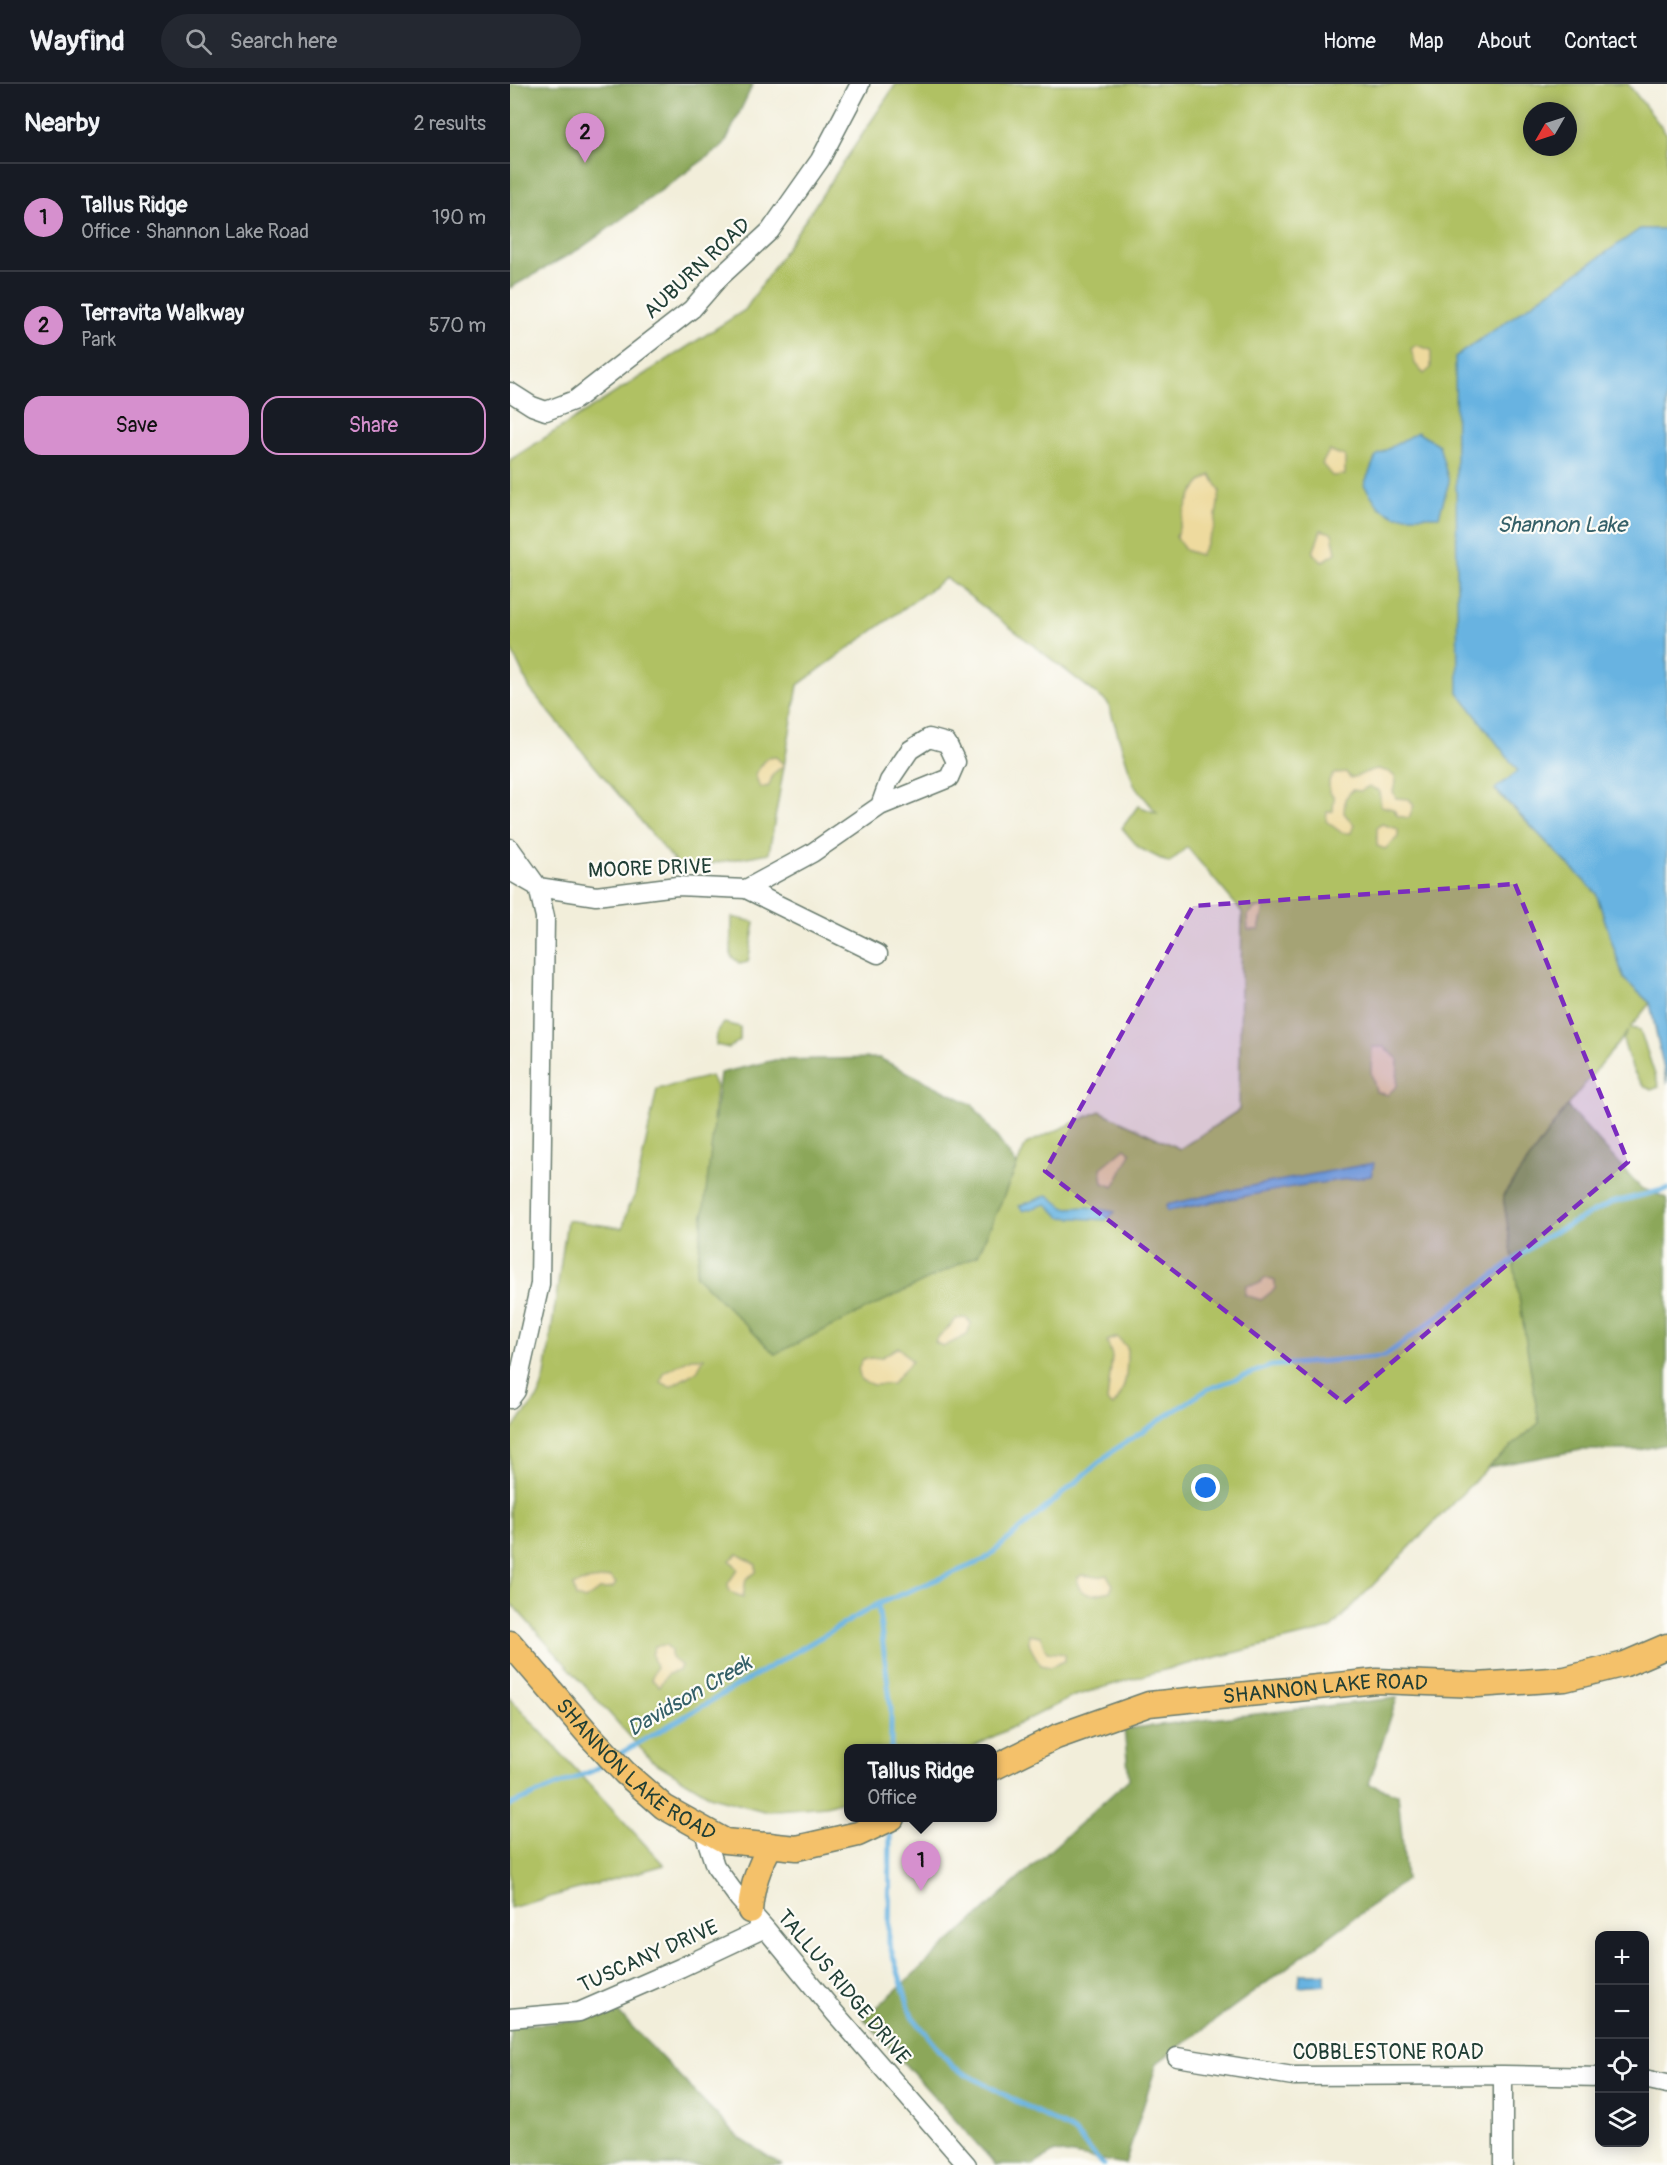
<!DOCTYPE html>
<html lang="en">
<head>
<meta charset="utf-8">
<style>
	:root { --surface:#171b24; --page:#242831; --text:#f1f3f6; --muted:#9ea1a6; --line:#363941; --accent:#d690ce }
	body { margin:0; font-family:Pangolin,sans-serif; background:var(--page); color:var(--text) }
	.controls { position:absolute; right:18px; bottom:18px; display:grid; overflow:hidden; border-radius:12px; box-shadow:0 3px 15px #0003 }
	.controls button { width:54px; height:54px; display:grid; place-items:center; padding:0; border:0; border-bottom:2px solid var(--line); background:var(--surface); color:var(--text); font:30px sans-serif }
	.compass { position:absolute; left:1013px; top:18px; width:54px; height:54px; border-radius:50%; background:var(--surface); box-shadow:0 3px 15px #0003; rotate:231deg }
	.you { position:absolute; left:696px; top:1404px; width:21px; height:21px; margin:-15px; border:4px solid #fff; border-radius:50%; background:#1a73e8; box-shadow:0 0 0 9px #1a73e833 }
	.badge { display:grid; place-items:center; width:39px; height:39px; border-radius:50%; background:var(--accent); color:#111; font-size:20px; font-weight:700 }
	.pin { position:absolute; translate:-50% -50px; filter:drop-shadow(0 2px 3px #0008) }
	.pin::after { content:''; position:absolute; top:32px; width:21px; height:18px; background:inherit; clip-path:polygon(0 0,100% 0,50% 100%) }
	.popup { position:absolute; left:334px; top:1660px; width:153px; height:78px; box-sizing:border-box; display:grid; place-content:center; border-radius:12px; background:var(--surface); filter:drop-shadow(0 2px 4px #0005); font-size:20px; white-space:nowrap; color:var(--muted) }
	.popup b { font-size:22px; color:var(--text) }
	.popup::after { content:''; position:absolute; left:50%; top:100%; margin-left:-12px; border:12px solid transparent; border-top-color:var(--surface) }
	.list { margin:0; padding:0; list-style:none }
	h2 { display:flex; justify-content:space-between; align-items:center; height:78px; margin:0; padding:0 24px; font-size:26px }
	h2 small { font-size:20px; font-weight:400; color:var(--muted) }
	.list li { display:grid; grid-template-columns:39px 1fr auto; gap:18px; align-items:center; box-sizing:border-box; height:108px; padding:0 24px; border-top:2px solid var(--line) }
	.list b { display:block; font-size:22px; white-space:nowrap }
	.list p { margin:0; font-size:20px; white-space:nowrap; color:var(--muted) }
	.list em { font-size:20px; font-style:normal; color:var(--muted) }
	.actions { display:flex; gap:12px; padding:18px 24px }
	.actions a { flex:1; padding:14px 0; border:2px solid var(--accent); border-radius:18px; text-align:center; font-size:21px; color:var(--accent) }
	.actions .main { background:var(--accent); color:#111 }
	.icon { flex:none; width:33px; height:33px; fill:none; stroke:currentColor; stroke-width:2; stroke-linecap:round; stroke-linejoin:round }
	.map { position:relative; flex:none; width:1157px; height:2081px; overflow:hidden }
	header { display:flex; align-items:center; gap:36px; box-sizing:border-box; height:84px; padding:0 30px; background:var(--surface); border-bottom:2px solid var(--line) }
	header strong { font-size:28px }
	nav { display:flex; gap:33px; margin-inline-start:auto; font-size:21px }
	.search { width:420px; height:54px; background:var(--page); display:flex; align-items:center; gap:15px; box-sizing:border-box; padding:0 21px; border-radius:33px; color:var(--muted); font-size:22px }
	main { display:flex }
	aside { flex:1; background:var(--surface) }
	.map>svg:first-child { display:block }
	.green { fill:#b0c164; stroke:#687f4c; stroke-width:1.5; fill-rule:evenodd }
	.forest { fill:#8ca75a; stroke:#567247; stroke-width:1.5 }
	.sand { fill:#eeda9e; stroke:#868c69; stroke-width:1.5 }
	.water { fill:#68b3e1; stroke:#44788a; stroke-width:1.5 }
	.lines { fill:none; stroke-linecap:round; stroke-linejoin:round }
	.stream { stroke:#68b3e1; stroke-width:5 }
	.minor-casing { stroke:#697b6e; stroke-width:21 }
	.major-casing { stroke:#697b6e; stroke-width:27 }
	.minor { stroke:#fff; stroke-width:18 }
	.major { stroke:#f4c16a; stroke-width:24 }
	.marked { fill:#7b2cbf; fill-opacity:0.2; stroke:#7b2cbf; stroke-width:4.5; stroke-dasharray:12 8; stroke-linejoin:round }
	.labels { text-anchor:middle; stroke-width:4.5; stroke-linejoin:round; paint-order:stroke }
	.street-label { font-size:21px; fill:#1f3d34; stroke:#fdfcf7 }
	.water-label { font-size:22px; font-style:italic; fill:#356068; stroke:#fdfcf7 }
</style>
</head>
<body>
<header>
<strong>Wayfind</strong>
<div class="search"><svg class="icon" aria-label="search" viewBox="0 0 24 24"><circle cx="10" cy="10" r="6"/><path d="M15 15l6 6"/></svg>Search here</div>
<nav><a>Home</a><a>Map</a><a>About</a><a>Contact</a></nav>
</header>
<main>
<aside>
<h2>Nearby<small>2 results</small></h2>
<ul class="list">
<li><span class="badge">1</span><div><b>Tallus Ridge</b><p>Office · Shannon Lake Road</p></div><em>190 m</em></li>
<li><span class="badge">2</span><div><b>Terravita Walkway</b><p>Park</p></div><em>570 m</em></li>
</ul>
<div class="actions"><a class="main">Save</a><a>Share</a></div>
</aside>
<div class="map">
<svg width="1157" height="2081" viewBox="0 0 1157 2081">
	<rect width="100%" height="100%" fill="#fdfcf7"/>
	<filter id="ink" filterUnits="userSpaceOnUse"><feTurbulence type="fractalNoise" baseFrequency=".0167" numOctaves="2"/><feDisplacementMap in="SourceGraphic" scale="12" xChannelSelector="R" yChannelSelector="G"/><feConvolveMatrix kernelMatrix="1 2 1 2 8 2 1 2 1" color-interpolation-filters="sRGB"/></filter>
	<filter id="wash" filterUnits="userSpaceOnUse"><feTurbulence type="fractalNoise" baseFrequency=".008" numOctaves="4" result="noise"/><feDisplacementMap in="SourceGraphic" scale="24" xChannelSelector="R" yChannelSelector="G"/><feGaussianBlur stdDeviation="1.35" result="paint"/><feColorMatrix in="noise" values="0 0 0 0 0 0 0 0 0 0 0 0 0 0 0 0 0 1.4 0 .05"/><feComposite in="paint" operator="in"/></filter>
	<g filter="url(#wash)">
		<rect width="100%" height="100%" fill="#f2eeda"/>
		<!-- green -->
		<path class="green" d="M 386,0 L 1118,0 L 1157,50 L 1157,145 L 1130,145 L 948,608 L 1008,687 L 985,706 L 1086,809 L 1114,895 L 1140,919 L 1120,944 L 1130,946 L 1149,1003 L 1141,1006 C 1123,997 1119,975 1113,956 L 1118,947 L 1057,1022 L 993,1112 L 1029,1339 L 978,1383 L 820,1545 L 642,1589 L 564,1612 L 461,1664 L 339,1664 L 339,1715 L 316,1722 L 254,1727 L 202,1713 L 141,1676 L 0,1518 L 0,1348 L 29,1312 L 35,1292 L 57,1136 L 113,1144 L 118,1123 L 124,1115 L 147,1005 L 201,992 L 206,1003 L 203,1037 L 211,1043 L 205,1105 L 193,1129 L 186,1191 L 468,1171 L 516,1060 L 590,1027 L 670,1065 L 729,1026 L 732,828 L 677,763 L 659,779 L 629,764 L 612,744 L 628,722 L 647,729 L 624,701 L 598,619 L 436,494 L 288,601 L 259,769 L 171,785 L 20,605 L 0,563 L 0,376 L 235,226 ZM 1022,27 L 1058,27 L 1058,63 L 1022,63 Z
			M 222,833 L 245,838 L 238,878 L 230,880 L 221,872 Z
			M 214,939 L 230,943 L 230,956 L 219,964 L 206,961 L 207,948 Z
			M 0,1614 L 154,1781 L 0,1824 Z"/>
		<!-- forest -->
		<path class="forest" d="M 0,0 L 243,0 L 214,61 L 71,164 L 0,204 Z
			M 369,974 L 463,1021 L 507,1081 L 468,1171 L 265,1270 L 186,1192 L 210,989 L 265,976 Z
			M 1057,1022 L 1131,1104 L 1157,1114 L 1157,1360 L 1129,1366 L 1071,1366 L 978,1383 L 1029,1339 L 993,1112 Z
			M 887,1614 L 859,1700 L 888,1710 L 896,1796 L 647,1979 L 615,2080 L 545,2068 L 523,2081 L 486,2081 L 354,1935 L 619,1695 L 614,1645 Z
			M 105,1925 L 229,2054 L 272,2081 L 0,2081 L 0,1942 L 68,1937 Z"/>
		<!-- sand -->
		<path class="sand" d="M 906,261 L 921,266 L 921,284 L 914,290 L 905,280 L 901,265 Z
			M 819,367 L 835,372 L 835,391 L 822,392 L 812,380 Z
			M 701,391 L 710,407 L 704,445 L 690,471 L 675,466 L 666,453 C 674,430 679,402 701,391 Z
			M 811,446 L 822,449 L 826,469 L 812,478 L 803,469 Z
			M 266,673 L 274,681 L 263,690 L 259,702 L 250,704 L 245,690 L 257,674 Z
			M 868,685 L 879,688 L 885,693 L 886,699 L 883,707 L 886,714 L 899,715 L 904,721 L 899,734 L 888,732 L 883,725 L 871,722 L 869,707 L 859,702 L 851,707 L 842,706 L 835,715 L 834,729 L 844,741 L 841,749 L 832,749 L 816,737 L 817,728 L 823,727 L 824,713 L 819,708 L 819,696 L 824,690 L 836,688 L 840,694 C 850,693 856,686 868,685 Z
			M 872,740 L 888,745 L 888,753 L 875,765 L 867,762 L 867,743 Z
			M 745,824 L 754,824 L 749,846 L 738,846 L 737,832 Z
			M 862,963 L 874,963 L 888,975 L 887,1002 L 877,1011 L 866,1008 L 861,988 Z
			M 615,1064 L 621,1069 L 604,1103 L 593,1099 L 591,1084 Z
			M 756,1194 L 765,1197 L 765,1205 L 751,1216 L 735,1211 L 736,1201 L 748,1200 Z
			M 456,1234 L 461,1239 L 457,1251 L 433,1263 L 425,1258 C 430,1248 440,1245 446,1235 Z
			M 607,1253 L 617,1263 C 617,1284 618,1305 603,1322 L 597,1318 L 602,1272 L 597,1257 Z
			M 388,1263 L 402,1277 L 382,1300 L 363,1301 L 351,1296 L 348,1284 L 353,1275 L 372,1273 Z
			M 181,1274 L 194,1274 L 187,1287 L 160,1303 L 151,1298 L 154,1288 Z
			M 228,1470 L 246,1481 L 246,1488 L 236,1495 L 233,1513 L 219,1508 L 218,1499 L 228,1485 L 220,1476 Z
			M 572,1491 L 587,1493 L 597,1491 L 603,1501 L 600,1507 C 586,1511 567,1515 567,1494 Z
			M 100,1493 L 106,1499 L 103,1504 L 89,1506 L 75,1516 L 66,1513 L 63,1502 C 75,1495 87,1497 100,1493 Z
			M 519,1550 L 530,1552 L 537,1568 L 555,1570 L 555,1577 L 540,1583 L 531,1581 C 525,1571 517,1562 519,1550 Z
			M 156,1561 L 161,1566 L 161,1574 L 171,1581 L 169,1587 L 158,1590 L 149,1602 L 141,1595 L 146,1583 L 142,1571 L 145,1562 Z"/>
		<!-- water -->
		<path class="water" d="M 1130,145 L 1157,145 L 1157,1000 L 1140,919 L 1114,895 L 1086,809 L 985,705 L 1008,687 L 948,608 L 945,273 Z
			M 907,348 L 929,361 L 939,398 L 929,432 L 885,432 L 869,423 L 854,401 L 866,372 Z
			M 864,1079 L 861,1092 L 788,1102 L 657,1127 L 656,1121 L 736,1103 Z
			M 538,1111 L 555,1124 L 578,1123 L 605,1128 L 596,1136 L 550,1133 L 537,1120 L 513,1127 L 509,1122 Z
			M 790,1890 L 815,1890 L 815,1901 L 789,1903 Z"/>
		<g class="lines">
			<!-- stream -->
			<path class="stream" d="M 368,1520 L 381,1625 L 381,1664
				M 108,1671 L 368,1520 L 474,1476 L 604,1366 L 698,1305 L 761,1282 L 875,1272 L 1035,1153 L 1101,1119 L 1157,1105
				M 0,1721 L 82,1687 L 95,1679
				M 380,1743 L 379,1859 L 402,1932 L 443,1983 L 564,2048 L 593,2081"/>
		</g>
	</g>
	<g filter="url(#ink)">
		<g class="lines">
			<defs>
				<path id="minor" d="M 0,308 L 22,322 L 36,327 L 65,316 L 182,225 L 208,195 L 260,147 L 310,76 L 350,0
					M 0,764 L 28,803 L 35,833 L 30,1200 L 6,1307 L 0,1315
					M 0,787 L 28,803 L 86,812 L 167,802 L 236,805 L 302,769 L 370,722 L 439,694 L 446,678 L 437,659 L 419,654 L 400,666 L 379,697 L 370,722
					M 236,805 L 368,870
					M 193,1745 L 205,1782 L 229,1815 L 255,1844 L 324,1928 L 457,2081
					M 0,1934 L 69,1928 L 170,1884 L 255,1844
					M 667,1973 L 783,1992 L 993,1991 L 1090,1993
					M 1134,1995 L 1157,2000
					M 993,2081 L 993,1991"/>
				<g id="major">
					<path id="s1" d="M 0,1559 L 80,1652 L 115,1689 L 154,1723 L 215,1757 L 287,1764 L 348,1750 L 382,1734"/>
					<path id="s2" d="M 483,1684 L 546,1653 L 639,1620 L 867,1597 L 967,1601 L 1055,1595 L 1115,1580 L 1157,1562"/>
					<path d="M 240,1827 C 242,1802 248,1783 261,1761"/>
				</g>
			</defs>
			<!-- minor casing -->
			<use href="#minor" class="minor-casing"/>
			<!-- major casing -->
			<use href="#major" class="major-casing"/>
			<!-- minor -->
			<use href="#minor" class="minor"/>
			<!-- major -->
			<use href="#major" class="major"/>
		</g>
	</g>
	<!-- marked area -->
	<path class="marked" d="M 1005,800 L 1118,1078 L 834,1319 L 535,1087 L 683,822 Z"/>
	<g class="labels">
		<!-- street labels -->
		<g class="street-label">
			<text transform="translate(187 184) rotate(-43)" y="7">AUBURN ROAD</text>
			<text transform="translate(140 784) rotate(-2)" y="7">MOORE DRIVE</text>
			<text dy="7" stroke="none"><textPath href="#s2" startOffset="346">SHANNON LAKE ROAD</textPath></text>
			<text dy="7" stroke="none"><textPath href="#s1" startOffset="180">SHANNON LAKE ROAD</textPath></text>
			<text transform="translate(138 1872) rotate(-24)" y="7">TUSCANY DRIVE</text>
			<text transform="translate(334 1903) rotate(50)" y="7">TALLUS RIDGE DRIVE</text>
			<text x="878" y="1975">COBBLESTONE ROAD</text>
		</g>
		<!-- water labels -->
		<g class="water-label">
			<text x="1052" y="448">Shannon Lake</text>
			<text transform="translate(179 1611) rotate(-30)" y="8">Davidson Creek</text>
		</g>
	</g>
</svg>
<div class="controls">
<button>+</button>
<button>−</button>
<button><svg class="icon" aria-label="locate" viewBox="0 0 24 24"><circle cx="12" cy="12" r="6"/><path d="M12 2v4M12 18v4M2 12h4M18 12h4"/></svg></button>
<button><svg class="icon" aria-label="layers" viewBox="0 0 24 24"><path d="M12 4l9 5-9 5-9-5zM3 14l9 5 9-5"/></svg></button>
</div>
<svg class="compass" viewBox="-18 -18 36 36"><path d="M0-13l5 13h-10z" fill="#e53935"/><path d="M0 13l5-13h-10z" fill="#9ea1a6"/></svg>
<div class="you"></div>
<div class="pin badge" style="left:411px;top:1807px">1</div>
<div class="popup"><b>Tallus Ridge</b>Office</div>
<div class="pin badge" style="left:75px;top:79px">2</div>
</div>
</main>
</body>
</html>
